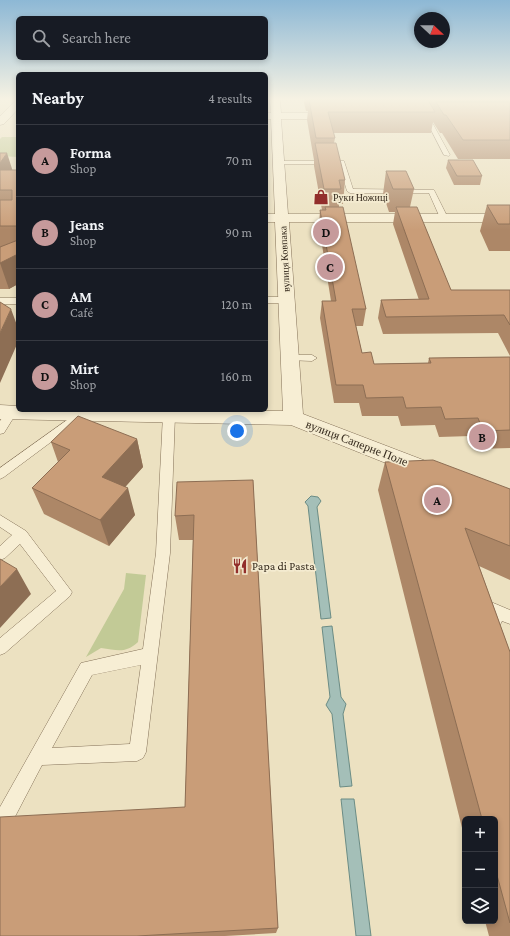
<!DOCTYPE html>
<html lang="en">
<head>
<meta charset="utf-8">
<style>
	:root { --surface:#171b24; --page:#242831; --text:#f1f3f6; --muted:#9ea1a6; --line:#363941; --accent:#c69a9b }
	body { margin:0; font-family:"Crimson Pro",serif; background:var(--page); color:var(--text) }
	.controls { position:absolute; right:12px; bottom:12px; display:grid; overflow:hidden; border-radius:6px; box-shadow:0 2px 6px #0003 }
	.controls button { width:36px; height:36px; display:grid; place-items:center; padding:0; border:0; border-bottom:1px solid var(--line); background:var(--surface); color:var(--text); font:20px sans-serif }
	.compass { position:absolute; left:414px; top:12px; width:36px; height:36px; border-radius:50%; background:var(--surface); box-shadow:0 2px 6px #0003; rotate:112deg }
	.you { position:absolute; left:237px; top:431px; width:14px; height:14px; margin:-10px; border:3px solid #fff; border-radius:50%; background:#1a73e8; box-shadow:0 0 0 6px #1a73e833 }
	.badge { display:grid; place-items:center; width:26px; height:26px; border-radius:50%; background:var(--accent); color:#111; font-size:13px; font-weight:700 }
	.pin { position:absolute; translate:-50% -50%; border:2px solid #fff; box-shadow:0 1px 4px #0006 }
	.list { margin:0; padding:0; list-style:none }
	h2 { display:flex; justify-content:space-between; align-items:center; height:52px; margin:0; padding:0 16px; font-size:17px }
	h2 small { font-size:13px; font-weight:400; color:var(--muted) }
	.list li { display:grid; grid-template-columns:26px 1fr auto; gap:12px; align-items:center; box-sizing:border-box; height:72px; padding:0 16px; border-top:1px solid var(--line) }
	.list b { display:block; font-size:15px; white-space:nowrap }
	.list p { margin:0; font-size:13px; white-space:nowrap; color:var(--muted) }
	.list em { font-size:13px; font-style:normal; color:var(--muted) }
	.icon { flex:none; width:22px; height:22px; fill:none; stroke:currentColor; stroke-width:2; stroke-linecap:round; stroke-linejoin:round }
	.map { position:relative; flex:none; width:510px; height:936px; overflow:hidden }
	.search { position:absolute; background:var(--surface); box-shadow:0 2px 6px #0003; left:16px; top:16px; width:252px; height:44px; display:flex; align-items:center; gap:10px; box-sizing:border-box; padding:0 14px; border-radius:6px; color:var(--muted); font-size:15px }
	.panel { position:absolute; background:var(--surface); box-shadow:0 2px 6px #0003; left:16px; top:72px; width:252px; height:340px; border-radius:6px }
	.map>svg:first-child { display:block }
	.green { fill:#c2ca96 }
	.water { fill:#a4bfb8; stroke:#6b8c85 }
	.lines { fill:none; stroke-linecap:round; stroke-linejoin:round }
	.service-casing { stroke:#857259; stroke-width:1 }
	.minor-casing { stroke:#857259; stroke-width:1 }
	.service { fill:#f7eed4; fill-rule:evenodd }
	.minor { fill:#f7eed4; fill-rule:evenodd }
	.wall { fill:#ad8767 }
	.shaded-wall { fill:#8d6e54 }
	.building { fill:#c99d78; stroke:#8d6e54 }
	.labels { text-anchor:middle; stroke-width:3.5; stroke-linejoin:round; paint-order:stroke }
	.far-poi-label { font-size:10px; fill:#352a1d; stroke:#f4ebd0; text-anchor:start }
	.far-street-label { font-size:10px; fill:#352a1d; stroke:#f4ebd0 }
	.street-label { font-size:12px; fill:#352a1d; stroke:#f4ebd0 }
	.poi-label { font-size:12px; fill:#352a1d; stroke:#f4ebd0; text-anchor:start }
</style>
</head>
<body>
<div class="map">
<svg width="510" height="936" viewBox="0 0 510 936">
	<rect width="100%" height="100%" fill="#ece1c1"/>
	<!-- green -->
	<path class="green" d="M 2,137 L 18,137 L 18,157 L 0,156 L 0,139 Z
		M 126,573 L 146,575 L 138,642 C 125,654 117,650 101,648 L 86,657 L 124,589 Z"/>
	<!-- water -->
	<path class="water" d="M 311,496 L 318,497 L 321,501 L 317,507 L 331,618 L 321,619 L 308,506 L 305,502 Z
		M 332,626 L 341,697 L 346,704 L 343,714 L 352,786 L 340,787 L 332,714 L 326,705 L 330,697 L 322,627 Z
		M 341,799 L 354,799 L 371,936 L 356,936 Z"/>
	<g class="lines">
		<defs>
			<path id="service" d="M 423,114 L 428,115 L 450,155 L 449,156 L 444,155 Z
				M 278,161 L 344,161 L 353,189 L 434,190 L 448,218 L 441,220 L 429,193 L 350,193 L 347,191 L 339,164 L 276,164 L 275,163 Z
				M 266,297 L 287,297 L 291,300 L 287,303 L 266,303 Z
				M 0,298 L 18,298 L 18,304 L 0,304 Z
				M 290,355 L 312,355 L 317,358 L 312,361 L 286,360 L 285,358 L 286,356 Z
				M 12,408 L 17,412 L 4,433 L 0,434 L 0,421 L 8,409 Z
				M 81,410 L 88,410 L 90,413 L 4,477 L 0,479 L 0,468 Z
				M 169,411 L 175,415 L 170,553 L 146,752 L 143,758 L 137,761 L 42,765 L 7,832 L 0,834 L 0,807 L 81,663 L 143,649 L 156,553 L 163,415 ZM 141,665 L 130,744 L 52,748 L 92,675 Z
				M 0,515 L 26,531 L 72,592 L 70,596 L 5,653 L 0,655 L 0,638 L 56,591 L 20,544 L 5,558 L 0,560 L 0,546 L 12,535 L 0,527 Z
				M 491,602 L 510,610 L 510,624 L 502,621 L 500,625 L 495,627 L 490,625 L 484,609 L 486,604 Z"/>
			<path id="minor" d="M 270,99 L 280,99 L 281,113 L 337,113 L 342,116 L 337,119 L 281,119 L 288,214 L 510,214 L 510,222 L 289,222 L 303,414 L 439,466 L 442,472 L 439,478 L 431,480 L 423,478 L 291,425 L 0,419 L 0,405 L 18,406 L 18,410 L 283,411 L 275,222 L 266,222 L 266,214 L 275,214 L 271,119 L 266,119 L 266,113 L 271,113 Z
				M 18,100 L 18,109 L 4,124 L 0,125 L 0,116 L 15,101 Z"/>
		</defs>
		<!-- service casing -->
		<use href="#service" class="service-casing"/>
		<!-- minor casing -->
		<use href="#minor" class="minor-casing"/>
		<!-- service -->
		<use href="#service" class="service"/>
		<!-- minor -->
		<use href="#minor" class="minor"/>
	</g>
	<!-- wall -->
	<path class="wall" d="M 305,99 L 510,99 L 510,159 L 458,159 L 442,133 L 440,133 L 433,122 L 431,133 L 333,133 L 335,138 L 334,143 L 345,180 L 343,204 L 339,204 L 339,207 L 366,309 L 363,326 L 356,326 L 362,353 L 374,364 L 428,363 L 429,358 L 510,357 L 510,448 L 476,449 L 471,436 L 439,437 L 435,425 L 401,426 L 398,416 L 362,416 L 359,403 L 334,403 L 320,318 L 322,301 L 331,301 L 319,226 L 320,210 L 322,210 L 314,166 L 314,160 L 307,120 L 308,111 L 306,111 L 304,103 Z
		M 0,153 L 12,170 L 18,170 L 18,284 L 9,289 L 0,289 Z
		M 448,160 L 482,176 L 480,185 L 454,185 L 446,168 Z
		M 386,171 L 414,189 L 410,207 L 451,290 L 510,290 L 510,356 L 498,333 L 383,334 L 378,318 L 381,300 L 419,300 L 393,224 L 395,212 L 389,212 L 383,194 Z
		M 487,205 L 510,205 L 510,251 L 489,251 L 480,231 Z
		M 137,439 L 143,467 L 125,487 L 135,515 L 109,546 L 44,514 L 32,488 L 58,462 L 51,442 Z
		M 385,462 L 510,489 L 510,580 L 479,566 L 510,652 L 510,936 L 489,936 L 485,921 L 495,921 L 495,819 L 465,819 L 465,840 L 378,490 Z
		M 253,480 L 278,928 L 276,933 L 225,936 L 0,936 L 185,807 L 193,540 L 179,540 L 175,516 Z"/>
	<!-- shaded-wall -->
	<path class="shaded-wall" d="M 7,153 L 14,175 L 0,186 L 0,163 Z
		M 18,254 L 18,284 L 9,289 L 0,263 Z
		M 11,309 L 18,328 L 18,342 L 0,383 L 0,333 Z
		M 137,439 L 143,467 L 110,504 L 102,477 Z
		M 128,488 L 135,515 L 109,546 L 100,520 Z
		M 17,569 L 31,594 L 0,628 L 0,587 Z"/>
	<!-- building -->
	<path class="building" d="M 309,100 L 428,100 L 435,112 L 328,112 L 335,138 L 316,138 Z
		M 436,102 L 510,102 L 510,140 L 463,140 L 446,115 L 444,115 Z
		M 315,143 L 336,143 L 345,180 L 339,180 L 341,189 L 324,189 Z
		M 0,153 L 7,153 L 0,163 Z
		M 448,160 L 473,160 L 482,176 L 457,176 Z
		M 0,170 L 18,170 L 18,226 L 0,226 L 0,200 L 12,200 L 12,190 L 0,190 Z
		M 386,171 L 406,171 L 414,189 L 393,189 Z
		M 487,205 L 510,205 L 510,224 L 498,224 Z
		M 325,207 L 343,207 L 366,309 L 352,309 L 362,353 L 371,352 L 374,364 L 431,363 L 429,358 L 510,357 L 510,430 L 483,431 L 478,418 L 445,419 L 441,407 L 406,408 L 403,397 L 366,398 L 363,385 L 336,385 L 322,301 L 336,301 L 320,210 L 326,210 Z
		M 396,207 L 417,207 L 451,290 L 510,290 L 510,325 L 504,315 L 386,317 L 381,300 L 429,299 Z
		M 18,240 L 18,254 L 0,263 L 0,247 Z
		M 0,302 L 11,309 L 0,333 Z
		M 78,416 L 137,439 L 102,477 L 128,488 L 100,520 L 32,488 L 70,450 L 51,442 Z
		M 433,460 L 510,489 L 510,546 L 465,528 L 510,652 L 510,923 L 495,868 L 495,819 L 482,819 L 385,462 Z
		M 253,480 L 278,928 L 137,936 L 0,936 L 0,817 L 185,807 L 194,515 L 175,516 L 177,482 Z
		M 0,559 L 17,569 L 0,587 Z"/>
	<!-- sky -->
	<linearGradient id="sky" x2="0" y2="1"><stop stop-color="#8db8d5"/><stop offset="0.43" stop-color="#f6f2e3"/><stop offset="1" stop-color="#f6f2e3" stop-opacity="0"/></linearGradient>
	<rect width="510" height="230" fill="url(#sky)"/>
	<!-- icons -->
	<defs>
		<symbol id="shop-bare" viewBox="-9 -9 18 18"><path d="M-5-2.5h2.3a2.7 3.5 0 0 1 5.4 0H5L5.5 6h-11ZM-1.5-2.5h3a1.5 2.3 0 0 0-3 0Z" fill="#922e2b" stroke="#f4ebd0" stroke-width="2.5" paint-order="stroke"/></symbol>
		<symbol id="restaurant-bare" viewBox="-9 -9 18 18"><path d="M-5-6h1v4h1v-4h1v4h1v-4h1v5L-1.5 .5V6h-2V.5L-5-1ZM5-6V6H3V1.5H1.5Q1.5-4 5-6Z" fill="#922e2b" stroke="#f4ebd0" stroke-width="2.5" paint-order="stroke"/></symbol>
	</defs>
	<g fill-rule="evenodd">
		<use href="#shop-bare" x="310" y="186" width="22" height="22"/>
		<use href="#restaurant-bare" x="229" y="555" width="22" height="22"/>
	</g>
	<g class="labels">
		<!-- far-poi labels -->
		<g class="far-poi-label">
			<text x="333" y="201">Руки Ножиці</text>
		</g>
		<!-- far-street labels -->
		<g class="far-street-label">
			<text transform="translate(284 259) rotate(-93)" y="4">вулиця Ковпака</text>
		</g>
		<!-- street labels -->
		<g class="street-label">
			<text transform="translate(357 443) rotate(21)" y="4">вулиця Саперне Поле</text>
		</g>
		<!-- poi labels -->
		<g class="poi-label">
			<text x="252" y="570">Papa di Pasta</text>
		</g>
	</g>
</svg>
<div class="controls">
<button>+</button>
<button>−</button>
<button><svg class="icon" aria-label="layers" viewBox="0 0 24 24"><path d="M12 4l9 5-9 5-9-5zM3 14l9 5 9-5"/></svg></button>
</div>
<svg class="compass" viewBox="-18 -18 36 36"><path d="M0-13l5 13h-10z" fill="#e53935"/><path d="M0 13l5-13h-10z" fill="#9ea1a6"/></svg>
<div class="you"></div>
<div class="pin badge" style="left:437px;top:500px">A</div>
<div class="pin badge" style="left:482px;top:437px">B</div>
<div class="pin badge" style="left:330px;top:267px">C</div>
<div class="pin badge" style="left:326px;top:232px">D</div>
<div class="search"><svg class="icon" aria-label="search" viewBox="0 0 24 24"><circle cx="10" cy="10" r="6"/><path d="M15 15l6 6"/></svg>Search here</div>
<section class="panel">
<h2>Nearby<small>4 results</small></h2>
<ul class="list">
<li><span class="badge">A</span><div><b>Forma</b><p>Shop</p></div><em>70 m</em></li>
<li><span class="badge">B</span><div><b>Jeans</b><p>Shop</p></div><em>90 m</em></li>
<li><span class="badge">C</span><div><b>AM</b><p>Café</p></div><em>120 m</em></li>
<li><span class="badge">D</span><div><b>Mirt</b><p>Shop</p></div><em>160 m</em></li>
</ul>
</section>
</div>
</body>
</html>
